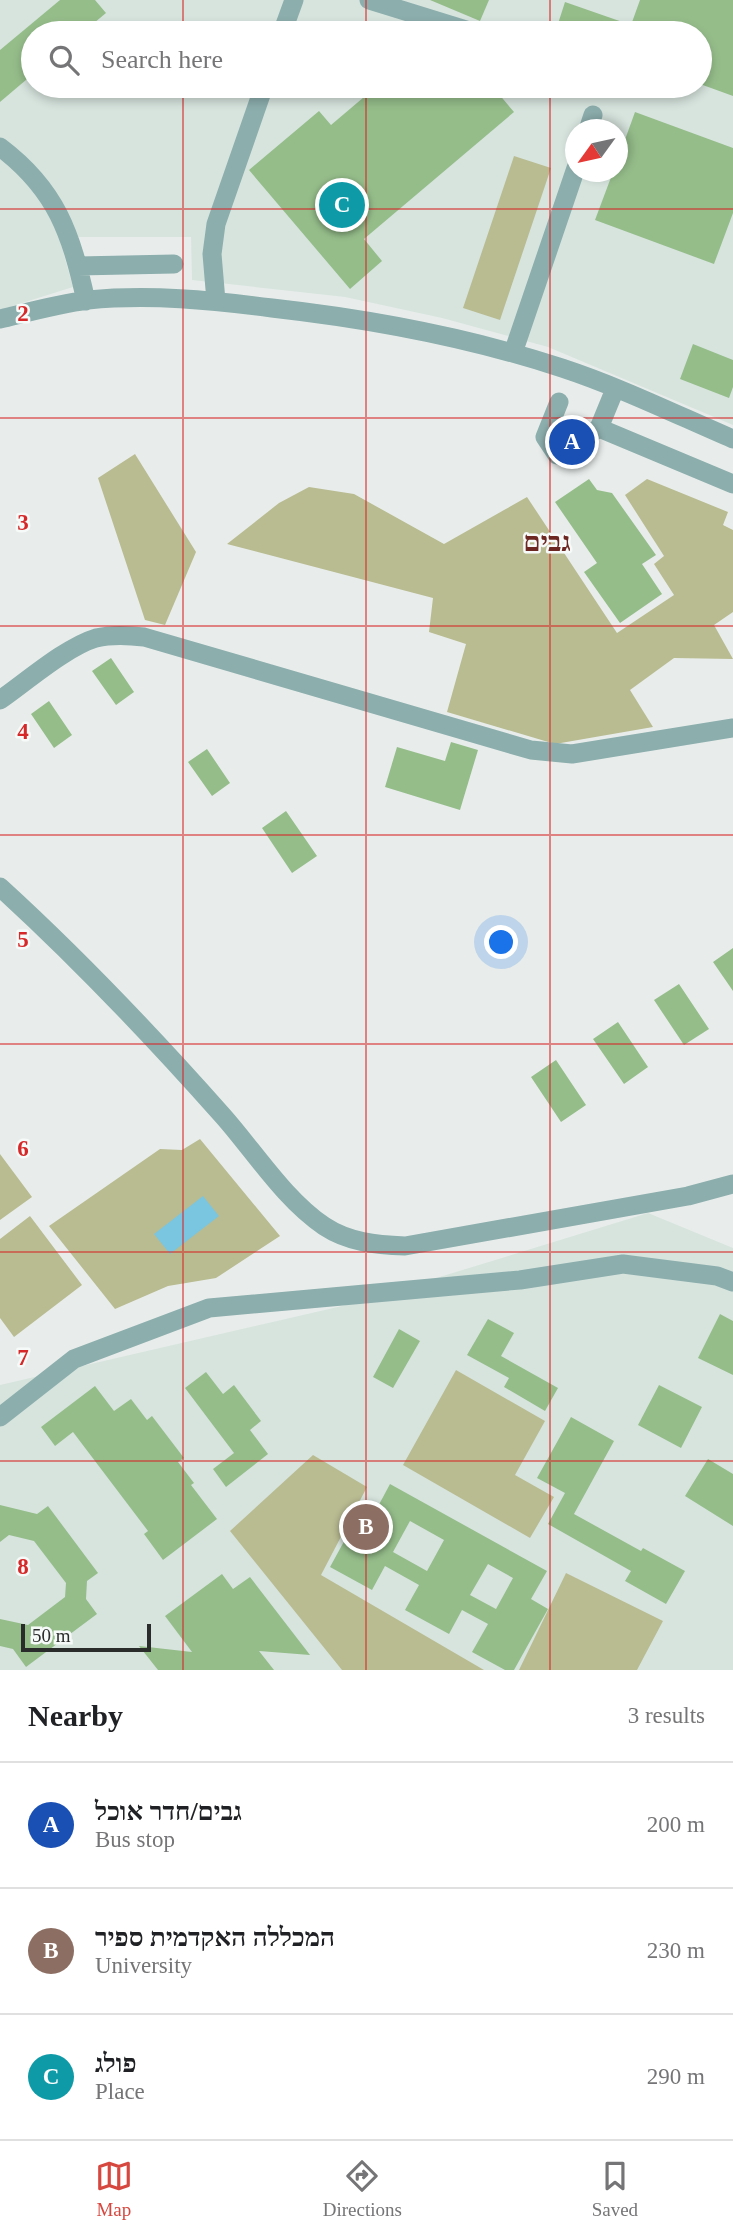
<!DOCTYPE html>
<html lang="en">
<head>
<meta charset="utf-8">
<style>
	:root { --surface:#fff; --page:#f2f2f2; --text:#202124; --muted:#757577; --line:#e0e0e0; --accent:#d6483f }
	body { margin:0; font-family:"Times New Roman",Heebo,serif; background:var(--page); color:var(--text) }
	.compass { position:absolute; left:565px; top:119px; width:63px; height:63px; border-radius:50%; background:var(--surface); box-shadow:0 4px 10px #0003; rotate:237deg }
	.scale { position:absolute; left:21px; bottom:18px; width:130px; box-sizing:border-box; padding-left:7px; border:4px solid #2a2c2b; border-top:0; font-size:19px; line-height:24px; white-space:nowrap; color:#2a2c2b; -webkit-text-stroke:5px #f6faf8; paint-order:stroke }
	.you { position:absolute; left:502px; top:943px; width:24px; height:24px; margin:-18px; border:5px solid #fff; border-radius:50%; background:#1a73e8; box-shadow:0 0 0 10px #1a73e833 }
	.badge { display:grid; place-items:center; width:46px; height:46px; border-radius:50%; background:var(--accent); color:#fff; font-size:23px; font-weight:700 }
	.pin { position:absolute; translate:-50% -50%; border:4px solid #fff; box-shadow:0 2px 7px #0006 }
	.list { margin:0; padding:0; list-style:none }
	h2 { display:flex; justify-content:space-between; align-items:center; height:91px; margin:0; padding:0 28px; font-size:30px }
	h2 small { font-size:23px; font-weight:400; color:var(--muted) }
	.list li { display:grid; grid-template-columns:46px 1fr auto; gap:21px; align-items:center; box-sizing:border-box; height:126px; padding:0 28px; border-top:2px solid var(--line) }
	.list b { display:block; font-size:26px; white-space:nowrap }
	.list p { margin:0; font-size:23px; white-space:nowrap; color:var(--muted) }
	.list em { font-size:23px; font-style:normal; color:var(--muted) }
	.icon { flex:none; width:38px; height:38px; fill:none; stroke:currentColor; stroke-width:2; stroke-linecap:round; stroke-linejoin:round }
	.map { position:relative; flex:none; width:733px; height:1670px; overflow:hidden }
	.search { position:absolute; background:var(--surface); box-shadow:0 4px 10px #0003; left:21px; right:21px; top:21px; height:77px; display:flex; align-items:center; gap:18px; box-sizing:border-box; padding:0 24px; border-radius:38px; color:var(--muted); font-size:26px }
	.sheet { height:469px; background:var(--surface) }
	nav { display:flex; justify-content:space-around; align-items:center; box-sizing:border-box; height:98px; border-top:2px solid var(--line); background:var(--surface); font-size:19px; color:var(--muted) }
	nav a { display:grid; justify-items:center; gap:4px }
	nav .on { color:var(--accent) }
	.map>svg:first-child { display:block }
	.built { fill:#d7e4de; fill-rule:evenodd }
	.green { fill:#b9bc91 }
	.water { fill:#7ac5df }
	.building { fill:#95bd8a; fill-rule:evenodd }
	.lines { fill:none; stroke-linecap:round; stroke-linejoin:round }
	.minor { stroke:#8caead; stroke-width:19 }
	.grid { fill:none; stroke:#d62828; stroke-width:2; stroke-opacity:0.55 }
	.labels { text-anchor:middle; stroke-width:5; stroke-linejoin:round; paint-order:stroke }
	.quarter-label { font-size:28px; font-weight:bold; fill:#6d2722; stroke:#f6faf8 }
	.grid-label { font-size:23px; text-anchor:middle; font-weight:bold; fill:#d62828; stroke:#f6faf8; stroke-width:5; stroke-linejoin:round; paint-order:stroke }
</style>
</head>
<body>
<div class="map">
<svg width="733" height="1670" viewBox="0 0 733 1670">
	<rect width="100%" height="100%" fill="#e8edeb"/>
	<!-- built -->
	<path class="built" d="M 0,0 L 733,0 L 733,425 L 548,347 L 442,318 L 345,297 L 192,280 L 191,237 L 59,237 L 73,287 L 0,310 ZM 33,33 L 700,33 L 700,86 L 33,86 ZM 576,130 L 618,130 L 618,172 L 576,172 Z
		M 648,1213 L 733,1248 L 733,1670 L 0,1670 L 0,1385 L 355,1303 Z"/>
	<!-- green -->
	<path class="green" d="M 514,156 L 551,168 L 500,320 L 463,308 Z
		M 135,454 L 196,552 L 165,625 L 145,620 L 98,478 Z
		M 647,479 L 728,512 L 723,525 L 733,530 L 733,612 L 714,625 L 733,659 L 674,658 L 630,690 L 653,727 L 555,744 L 447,712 L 466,644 L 429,632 L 433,598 L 227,544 L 279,503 L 309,487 L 354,494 L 444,544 L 527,497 L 617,633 L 674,595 L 654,564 L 664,556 L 625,495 Z
		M 200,1139 L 280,1236 L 216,1278 L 168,1286 L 115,1309 L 49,1226 L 160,1149 L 182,1150 Z
		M 0,1154 L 32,1197 L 0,1220 Z
		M 30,1216 L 82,1285 L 14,1337 L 0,1318 L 0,1239 Z
		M 456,1370 L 545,1421 L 515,1475 L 554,1497 L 530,1538 L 403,1465 Z
		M 313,1455 L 367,1487 L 321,1575 L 484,1670 L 342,1670 L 230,1531 Z
		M 566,1573 L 663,1621 L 637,1670 L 519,1670 Z"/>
	<!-- water -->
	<path class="water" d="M 203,1196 L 219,1216 L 170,1254 L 154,1234 Z"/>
	<!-- building -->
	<path class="building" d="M 60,0 L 95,0 L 106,13 L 82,33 L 33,33 L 33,74 L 0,102 L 0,50 Z
		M 430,0 L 489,0 L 480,21 Z
		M 640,0 L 733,0 L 733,96 L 700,84 L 700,33 L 555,33 L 565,2 L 631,25 Z
		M 377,86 L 492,86 L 514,112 L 364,239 L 382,261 L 350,289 L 249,170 L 319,111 L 331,125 Z
		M 635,112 L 733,148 L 733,213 L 714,264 L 595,220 L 613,172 L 618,172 L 618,159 Z
		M 693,344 L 733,360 L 733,387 L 729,398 L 680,379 Z
		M 589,479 L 597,490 L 612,493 L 656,555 L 642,564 L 662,594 L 620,623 L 584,572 L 597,563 L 555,502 Z
		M 111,658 L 134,692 L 116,705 L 92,671 Z
		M 49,701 L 72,735 L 54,748 L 31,714 Z
		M 451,742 L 478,750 L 460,810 L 385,787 L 397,747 L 445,761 Z
		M 207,749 L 230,783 L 212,796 L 188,762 Z
		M 286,811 L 317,856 L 292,873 L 262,828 Z
		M 733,948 L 733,991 L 713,962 Z
		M 679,984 L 709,1029 L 684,1045 L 654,1000 Z
		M 618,1022 L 648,1067 L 624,1084 L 593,1039 Z
		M 556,1060 L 586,1105 L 561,1122 L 531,1077 Z
		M 720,1314 L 733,1321 L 733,1375 L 698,1358 Z
		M 488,1319 L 514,1333 L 501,1356 L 558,1388 L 545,1411 L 504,1387 L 509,1378 L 467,1355 Z
		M 399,1329 L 420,1341 L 393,1388 L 373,1377 Z
		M 206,1372 L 223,1394 L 234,1385 L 261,1421 L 250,1430 L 268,1454 L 226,1487 L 213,1469 L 234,1453 L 185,1388 Z
		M 659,1385 L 702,1407 L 681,1448 L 638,1425 Z
		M 95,1386 L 114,1411 L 131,1399 L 147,1420 L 152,1416 L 184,1458 L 178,1462 L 194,1483 L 191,1485 L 217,1519 L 163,1560 L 144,1534 L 148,1531 L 73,1432 L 55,1446 L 41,1427 Z
		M 571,1417 L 614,1441 L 574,1514 L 641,1551 L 643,1548 L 685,1571 L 666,1604 L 625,1581 L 631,1571 L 548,1524 L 565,1493 L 537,1478 Z
		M 708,1459 L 733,1474 L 733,1526 L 685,1496 Z
		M 390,1484 L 547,1571 L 531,1599 L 548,1609 L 514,1670 L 505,1670 L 472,1652 L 488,1624 L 462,1610 L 449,1634 L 405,1610 L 419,1585 L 385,1566 L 372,1590 L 330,1567 L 364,1505 L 375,1512 ZM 410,1521 L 444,1540 L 427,1571 L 393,1552 ZM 488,1564 L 513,1578 L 496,1609 L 470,1595 Z
		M 0,1505 L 37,1514 L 48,1506 L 98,1573 L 87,1581 L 86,1599 L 97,1614 L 26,1667 L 13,1649 L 0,1646 L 0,1619 L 28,1625 L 65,1597 L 66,1583 L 34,1541 L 9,1535 L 0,1542 Z
		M 222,1574 L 233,1589 L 250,1577 L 310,1655 L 259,1651 L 274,1670 L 158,1670 L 139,1646 L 192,1652 L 165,1616 Z"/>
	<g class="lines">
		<!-- minor -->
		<path class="minor" d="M 369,0 L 476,33
			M 282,33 L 294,0
			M 588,130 L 593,115
			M 0,147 C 57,190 71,234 86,301
			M 78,266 L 174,264
			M 216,301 L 212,254 L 216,224 L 264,86
			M 0,319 C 29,312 58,304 88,300 C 150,294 211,300 272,308 C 370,319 468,337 562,368 C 620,387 677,415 733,439
			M 513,353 L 576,168
			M 615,389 L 599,428 L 733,484
			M 559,402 L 545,437 L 557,455 L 599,428
			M 0,700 C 26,682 66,647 96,638 C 112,634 128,635 144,637 L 531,750 L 572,754 L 733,728
			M 0,887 C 79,959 152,1036 223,1116 C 254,1151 285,1200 324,1226 C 348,1242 376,1245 405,1246 L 688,1196 L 733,1184
			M 0,1417 L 74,1359 L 209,1308 L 520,1280 L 623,1264 L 717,1276 L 733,1282"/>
	</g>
	<!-- grid -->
	<path class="grid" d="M 183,0 L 183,33M 366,0 L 366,33M 550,0 L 550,33M 183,86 L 183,1670M 366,86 L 366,1670M 550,86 L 550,1670M 0,209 L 733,209M 0,418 L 733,418M 0,626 L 733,626M 0,835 L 733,835M 0,1044 L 733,1044M 0,1252 L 733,1252M 0,1461 L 733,1461"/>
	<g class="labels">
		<!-- quarter labels -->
		<g class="quarter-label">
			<text x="547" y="551">גבים</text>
		</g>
	</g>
	<g class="grid-label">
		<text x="23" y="321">2</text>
		<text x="23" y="530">3</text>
		<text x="23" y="739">4</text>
		<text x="23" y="947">5</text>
		<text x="23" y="1156">6</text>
		<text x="23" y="1365">7</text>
		<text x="23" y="1574">8</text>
	</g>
</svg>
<svg class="compass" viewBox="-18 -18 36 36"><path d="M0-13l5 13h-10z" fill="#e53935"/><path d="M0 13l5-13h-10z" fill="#757577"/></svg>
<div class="scale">50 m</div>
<div class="you"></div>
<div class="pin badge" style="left:572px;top:442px;background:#1a4fb4">A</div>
<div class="pin badge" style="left:366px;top:1527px;background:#8d6e63">B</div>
<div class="pin badge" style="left:342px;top:205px;background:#0f9aa8">C</div>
<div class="search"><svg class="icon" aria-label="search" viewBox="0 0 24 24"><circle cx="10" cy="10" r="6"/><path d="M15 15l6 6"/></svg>Search here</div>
</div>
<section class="sheet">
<h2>Nearby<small>3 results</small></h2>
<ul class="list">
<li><span class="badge" style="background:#1a4fb4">A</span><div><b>גבים/חדר אוכל</b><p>Bus stop</p></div><em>200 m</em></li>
<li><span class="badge" style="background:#8d6e63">B</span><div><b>המכללה האקדמית ספיר</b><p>University</p></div><em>230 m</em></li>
<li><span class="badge" style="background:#0f9aa8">C</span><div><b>פולג</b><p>Place</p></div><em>290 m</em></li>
</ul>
</section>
<nav>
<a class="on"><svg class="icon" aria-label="map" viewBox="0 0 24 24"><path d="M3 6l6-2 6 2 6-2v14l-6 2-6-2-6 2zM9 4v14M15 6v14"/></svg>Map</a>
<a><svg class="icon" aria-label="directions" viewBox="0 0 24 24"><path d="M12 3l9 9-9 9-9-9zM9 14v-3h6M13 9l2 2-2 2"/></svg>Directions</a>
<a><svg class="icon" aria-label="saved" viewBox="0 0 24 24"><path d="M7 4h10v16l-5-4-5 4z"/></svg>Saved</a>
</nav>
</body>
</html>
